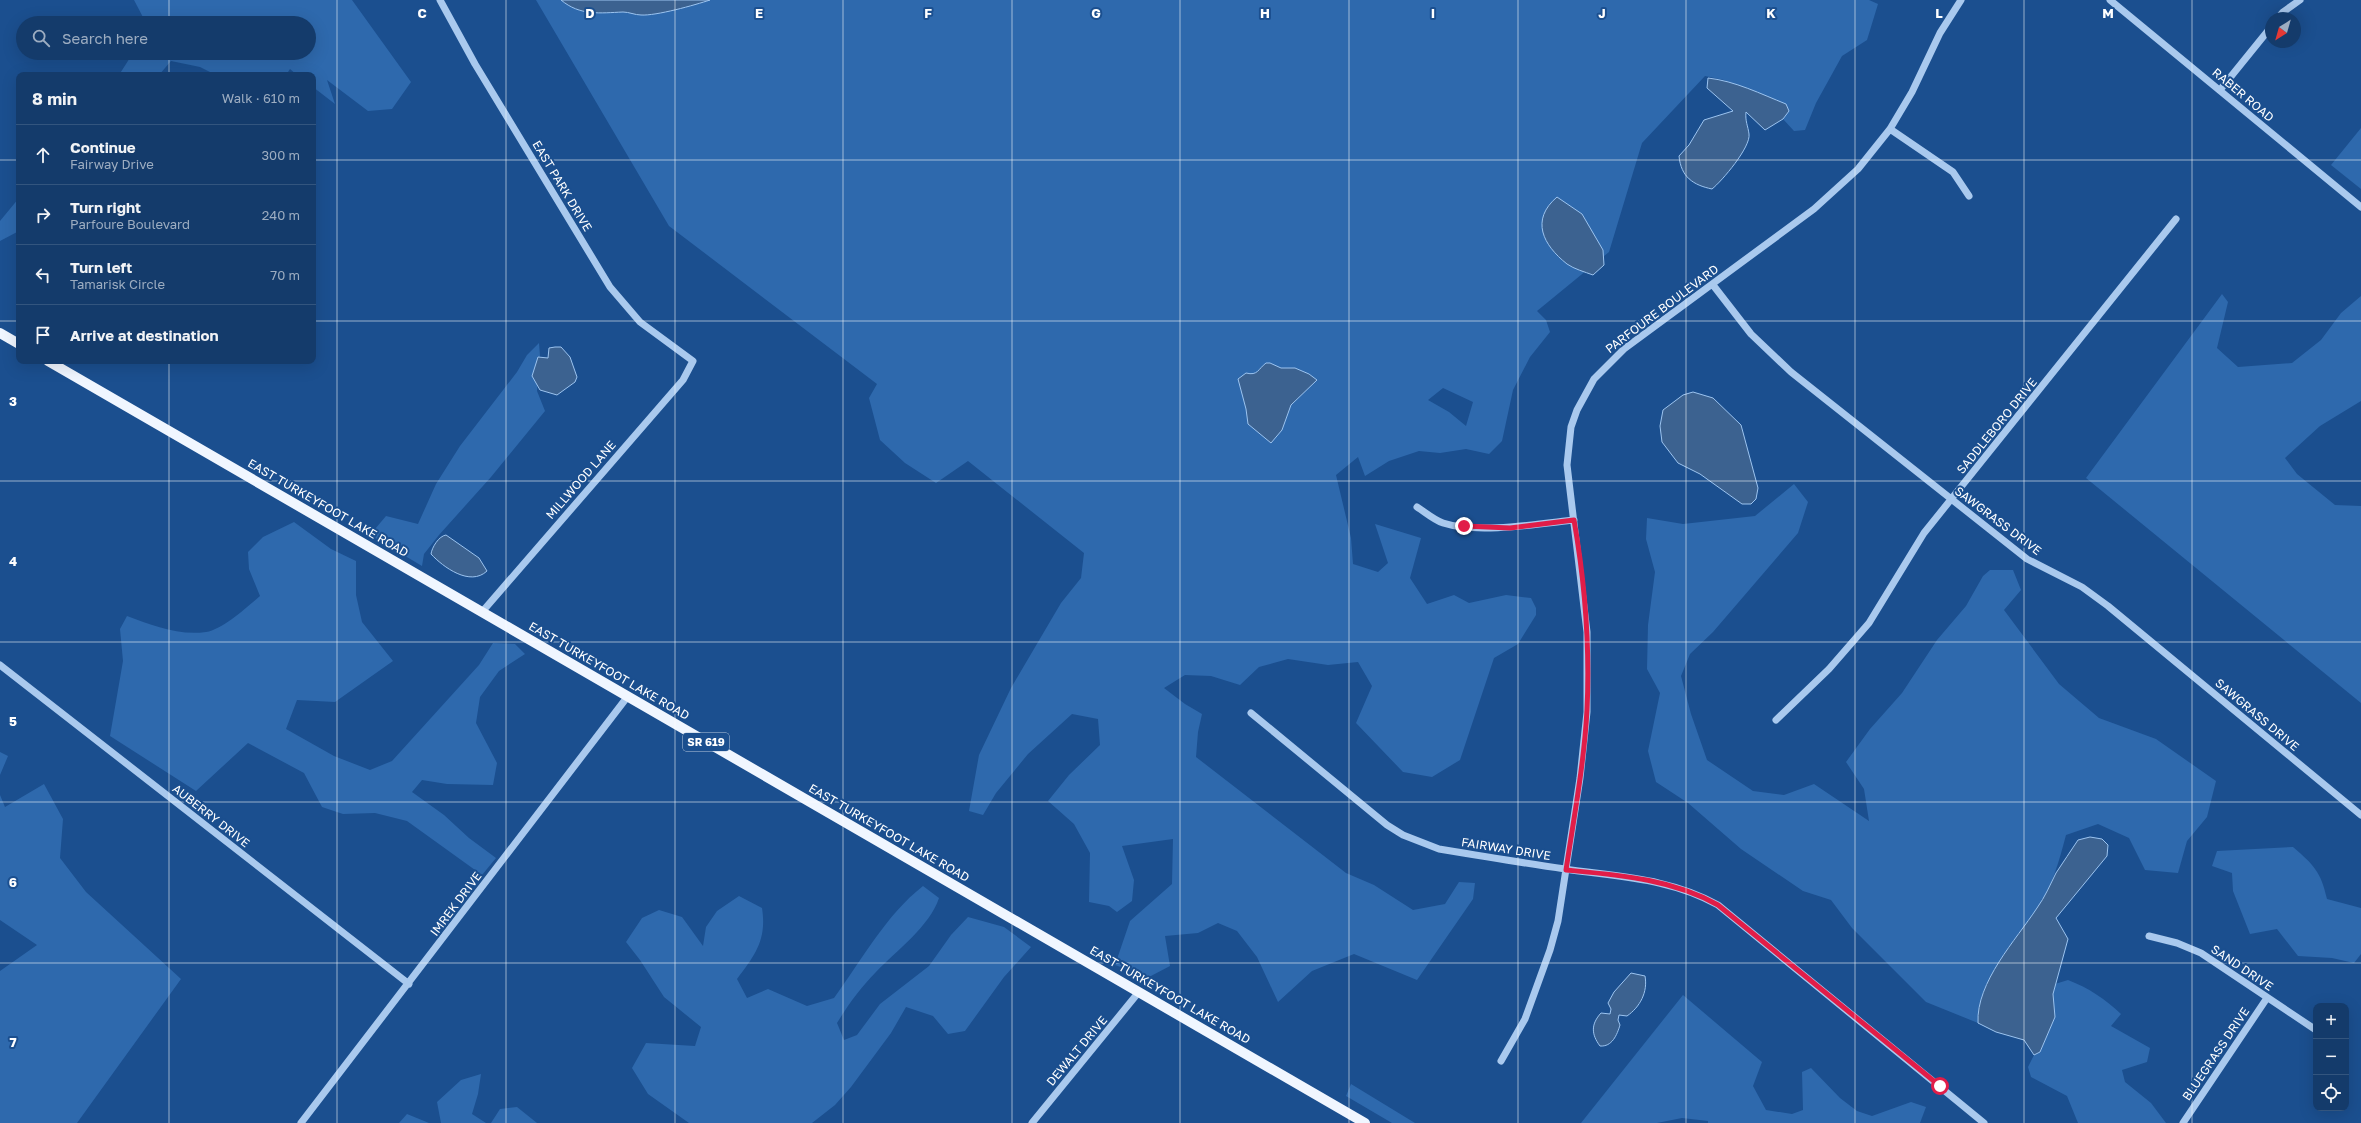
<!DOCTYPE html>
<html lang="en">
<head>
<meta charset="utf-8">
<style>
	:root { --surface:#143b6b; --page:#214673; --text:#f1f3f6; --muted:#9dadc1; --line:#33557e }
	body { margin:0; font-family:"Golos Text",sans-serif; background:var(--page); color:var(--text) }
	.controls { position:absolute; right:12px; bottom:12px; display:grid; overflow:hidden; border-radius:8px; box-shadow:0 4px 16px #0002 }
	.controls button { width:36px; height:36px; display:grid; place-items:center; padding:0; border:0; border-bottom:1px solid var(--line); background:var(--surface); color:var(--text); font:20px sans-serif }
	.compass { position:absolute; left:2265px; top:12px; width:36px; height:36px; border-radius:50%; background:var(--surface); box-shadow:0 4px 16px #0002; rotate:217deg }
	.stop { position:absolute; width:12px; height:12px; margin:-9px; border:3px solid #e11d48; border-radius:50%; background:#fff }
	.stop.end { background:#e11d48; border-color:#fff; box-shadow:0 1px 4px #0008 }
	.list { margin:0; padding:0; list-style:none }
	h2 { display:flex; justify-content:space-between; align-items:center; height:52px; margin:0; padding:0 16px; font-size:17px }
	h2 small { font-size:13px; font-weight:400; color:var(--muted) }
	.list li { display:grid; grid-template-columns:26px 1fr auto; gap:12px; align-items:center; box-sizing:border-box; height:60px; padding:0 16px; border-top:1px solid var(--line) }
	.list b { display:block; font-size:15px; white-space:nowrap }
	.list p { margin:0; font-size:13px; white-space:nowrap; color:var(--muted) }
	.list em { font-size:13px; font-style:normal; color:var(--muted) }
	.icon { flex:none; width:22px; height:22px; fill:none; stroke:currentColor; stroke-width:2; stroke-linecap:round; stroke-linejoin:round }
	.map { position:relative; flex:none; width:2361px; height:1123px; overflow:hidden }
	.search { position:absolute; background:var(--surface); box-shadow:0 4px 16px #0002; left:16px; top:16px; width:300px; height:44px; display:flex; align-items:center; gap:10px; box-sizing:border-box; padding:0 14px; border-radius:22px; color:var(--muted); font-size:15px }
	.panel { position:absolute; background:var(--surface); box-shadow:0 4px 16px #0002; left:16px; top:72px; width:300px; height:292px; border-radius:8px }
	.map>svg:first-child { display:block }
	.green { fill:#2e69ad; fill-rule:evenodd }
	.water { fill:#3c6290; stroke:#9cc4f0 }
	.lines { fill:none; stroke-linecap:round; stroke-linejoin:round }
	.minor { stroke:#a9c9ee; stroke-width:7 }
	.major { stroke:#f0f6ff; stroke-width:10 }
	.route { stroke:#e11d48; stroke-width:5 }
	.grid { fill:none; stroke:#fff; stroke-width:1; stroke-opacity:0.55 }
	.labels { text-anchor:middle; stroke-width:4; stroke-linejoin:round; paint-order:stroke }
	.shield { fill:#1b4f8f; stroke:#bbcadd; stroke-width:1 }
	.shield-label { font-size:11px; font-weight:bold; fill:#fff }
	.street-label { font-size:12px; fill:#fff; stroke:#1b4f8f }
	.grid-label { font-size:13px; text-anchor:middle; font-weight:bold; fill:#fff; stroke:#1b4f8f; stroke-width:4; stroke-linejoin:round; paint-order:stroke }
</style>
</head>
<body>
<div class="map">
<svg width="2361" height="1123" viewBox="0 0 2361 1123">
	<rect width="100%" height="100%" fill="#1b4f8f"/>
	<!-- green -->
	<path class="green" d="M 134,0 L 352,0 L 411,82 L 392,109 L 368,111 L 327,80 L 335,104 L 313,87 L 313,75 L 297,75 L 290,69 L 286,75 L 216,75 L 200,67 L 171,61 L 159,75 L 119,75 L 133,53 L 309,53 L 309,23 L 146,23 Z
		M 536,0 L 1869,0 L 1878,4 L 1867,40 L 1842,56 L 1816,103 L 1805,130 L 1794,131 L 1783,119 L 1789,111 L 1724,80 L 1705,76 L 1642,143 L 1609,252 L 1537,311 L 1546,320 L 1550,332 L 1530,357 L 1513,390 L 1502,441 L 1489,454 L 1466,449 L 1440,453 L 1419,451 L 1389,461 L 1365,476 L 1358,457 L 1336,475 L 1351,538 L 1353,564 L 1378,572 L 1388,563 L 1375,524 L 1421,538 L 1410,578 L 1427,604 L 1454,595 L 1469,603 L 1506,595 L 1531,598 L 1536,608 L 1536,615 L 1518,644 L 1494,658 L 1460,760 L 1432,777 L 1403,772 L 1356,723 L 1372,686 L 1358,662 L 1328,665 L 1288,659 L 1259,667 L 1240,685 L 1211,676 L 1185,675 L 1164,688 L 1185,704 L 1202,714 L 1198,732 L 1196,757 L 1346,873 L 1374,885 L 1413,910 L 1445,904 L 1459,882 L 1475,883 L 1473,899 L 1417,980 L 1354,954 L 1312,971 L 1278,1002 L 1257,957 L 1237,931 L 1218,923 L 1198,933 L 1165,936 L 1170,966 L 1149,977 L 1115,965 L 1130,921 L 1172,884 L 1173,839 L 1122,846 L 1134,880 L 1132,901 L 1117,912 L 1109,906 L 1089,902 L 1090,853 L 1074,824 L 1048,801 L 1069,775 L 1100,745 L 1098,719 L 1072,714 L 1028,754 L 996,793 L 983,815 L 969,811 L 979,755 L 1011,688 L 1061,603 L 1081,578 L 1084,553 L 968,461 L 936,483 L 905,463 L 880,440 L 869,398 L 877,384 L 669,226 ZM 1443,388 L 1473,402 L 1466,426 L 1449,412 L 1428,400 Z
		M 2361,128 L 2361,189 L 2331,165 Z
		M 19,198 L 19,231 L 0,241 L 0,221 Z
		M 2222,294 L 2228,302 L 2217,348 L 2238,367 L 2292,363 L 2321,340 L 2341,313 L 2361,296 L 2361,401 L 2320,426 L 2285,458 L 2297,474 L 2335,505 L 2361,506 L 2361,703 L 2086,478 Z
		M 539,343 L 540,356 L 537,391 L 545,411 L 491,477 L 439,535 L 424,554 L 422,566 L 370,535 L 386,516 L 418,524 L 436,484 L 460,446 L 517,372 L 527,355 Z
		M 1794,484 L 1808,502 L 1798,533 L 1713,632 L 1690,654 L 1681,676 L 1691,714 L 1707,760 L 1753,791 L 1784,795 L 1814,784 L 1869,821 L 1864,789 L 1846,762 L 1870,729 L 1902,693 L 1937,640 L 1966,606 L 1983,576 L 1990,570 L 2013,570 L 2021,590 L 2004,610 L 2059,684 L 2099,718 L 2156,739 L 2216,781 L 2207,817 L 2187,841 L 2178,873 L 2145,870 L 2129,838 L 2098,824 L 2066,835 C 2059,861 2053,885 2037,908 C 2016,940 1976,981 1978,1023 L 1926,1002 L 1852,928 L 1831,900 L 1803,891 L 1741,849 L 1688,803 L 1656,782 L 1648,751 L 1660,693 L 1647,669 L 1648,625 L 1655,572 L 1646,539 L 1647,518 L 1683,524 L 1755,516 Z
		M 294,522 L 331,549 L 356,561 L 356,595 L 362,622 L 393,661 L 335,702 L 297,700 L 286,729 L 334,756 L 370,770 L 392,761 L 479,665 L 493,643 L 515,644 L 525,654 L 499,671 L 480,697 L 476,723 L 497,763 L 493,785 L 447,784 L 422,780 L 412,792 L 444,815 L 469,838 L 496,858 L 482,875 L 407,821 L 375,813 L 343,814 L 322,807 L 304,773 L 248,743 L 196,791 L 110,736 L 123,661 L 120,629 L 127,616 C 152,625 178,636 206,632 C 223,629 247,607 260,596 L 249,569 L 248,552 L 263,537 Z
		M 0,752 L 8,756 L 0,775 Z
		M 44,784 L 63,819 L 60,858 L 86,892 L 181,979 L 77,1123 L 0,1123 L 0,971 L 37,945 L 0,920 L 0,795 L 5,807 Z
		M 2293,847 C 2314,865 2321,872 2327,899 L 2361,908 L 2361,954 L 2354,963 L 2332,958 L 2298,956 L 2277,929 L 2250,934 L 2233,891 L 2232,873 L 2212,866 L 2217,851 Z
		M 923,886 L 939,898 C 930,926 896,951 876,972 C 861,987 848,1005 837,1023 L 844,1040 L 857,1035 L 880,1004 L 929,966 L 951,935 L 968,917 L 1004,927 L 1031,947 L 1004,977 L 965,1031 L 948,1034 L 933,1016 L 906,1007 L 891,1033 L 851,1087 L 835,1105 L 812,1123 L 689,1123 L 648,1094 L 632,1068 L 646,1043 L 695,1046 L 701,1027 L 664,997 L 640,960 L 626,942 L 642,918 L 659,910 L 682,917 L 703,946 L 706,927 L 717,911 L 739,896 L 762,908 C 767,940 755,955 737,979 L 747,998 L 768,989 L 807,1006 L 834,998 C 861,961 886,915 923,886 Z
		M 2068,980 C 2089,988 2105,999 2121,1014 L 2111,1026 L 2150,1048 L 2147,1062 L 2122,1070 L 2125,1082 L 2151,1103 L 2166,1123 L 2078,1123 L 2067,1096 L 2031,1077 L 2028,1067 L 2034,1055 L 2040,1052 L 2055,1017 L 2053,994 L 2055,984 Z
		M 1683,995 L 1762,1062 L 1753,1086 L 1766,1110 L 1792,1114 L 1803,1110 L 1802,1072 L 1811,1068 L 1840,1098 L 1857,1111 L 1872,1116 L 1911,1102 L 1926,1107 L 1920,1123 L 1708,1123 L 1708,1121 L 1682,1118 L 1657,1123 L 1581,1123 Z
		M 481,1074 L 478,1094 L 472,1114 L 486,1123 L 441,1123 L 437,1102 L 461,1080 Z
		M 1351,1084 L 1415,1123 L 1392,1123 L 1346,1096 Z
		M 517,1107 L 537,1123 L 491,1123 L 500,1109 Z
		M 407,1114 L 429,1123 L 399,1123 Z"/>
	<!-- water -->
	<path class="water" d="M 561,0 L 710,0 C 695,5 656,16 641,15 C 635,15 629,12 623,12 C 600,13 580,16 561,0 Z
		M 1708,78 C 1735,81 1761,94 1786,104 L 1789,111 L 1783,119 L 1765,130 L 1746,112 C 1745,121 1748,126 1749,134 C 1751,147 1722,181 1712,189 C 1693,185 1681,177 1679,156 L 1689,145 L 1704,120 L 1733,111 L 1707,88 Z
		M 1557,197 L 1582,214 L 1603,250 L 1604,265 L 1593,275 C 1585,272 1574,269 1567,264 C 1543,245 1530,220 1557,197 Z
		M 555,347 L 561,347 L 570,357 L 577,377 L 575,382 L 557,395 L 540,390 L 532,376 L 538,357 L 548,358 L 549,348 Z
		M 1266,363 L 1270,363 L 1281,368 L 1295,368 L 1309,374 L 1317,380 L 1291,405 L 1282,430 L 1271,443 L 1248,424 L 1246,409 L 1238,379 L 1246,373 C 1258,376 1258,369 1266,363 Z
		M 1693,392 L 1713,398 L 1741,425 L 1758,488 L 1756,499 L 1751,504 L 1742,504 L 1700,474 L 1678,463 L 1662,442 L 1660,426 L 1663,410 L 1683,395 Z
		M 446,535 L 479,558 L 487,571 C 470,587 443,567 431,554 C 432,547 439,536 446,535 Z
		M 2090,837 L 2102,839 L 2108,845 L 2107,856 L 2056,918 L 2068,939 L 2053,994 L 2055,1017 L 2040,1052 L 2034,1055 L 2024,1040 L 1996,1032 L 1978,1023 C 1976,982 2016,940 2037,908 C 2045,897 2050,885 2056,873 C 2063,862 2071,851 2078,840 Z
		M 1631,973 L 1645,976 C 1648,992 1640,1007 1627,1016 L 1619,1015 L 1618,1020 L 1620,1025 C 1617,1035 1612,1047 1600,1046 C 1591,1034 1591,1024 1601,1013 L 1610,1014 L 1611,1009 L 1608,1003 L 1614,992 Z"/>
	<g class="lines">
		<!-- minor -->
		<path class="minor" d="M 440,0 L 475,64 L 610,287 L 640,322 L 693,361 L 683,380 L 482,612
			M 2110,0 L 2361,207
			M 2278,18 L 2283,12 L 2300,0
			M 2220,90 L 2271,27
			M 1890,129 L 1953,172 L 1969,196
			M 1713,285 L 1751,334 L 1791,372 L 2027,559 L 2082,587 L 2108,606 L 2361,815
			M 1417,507 C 1425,512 1434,520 1443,523 C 1477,534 1538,524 1574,520
			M 0,665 L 409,984
			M 1251,713 L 1387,825 L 1403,835 L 1439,849 C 1481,856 1523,863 1565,869 C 1618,877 1670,878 1718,905 L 1984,1123
			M 1776,720 L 1829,669 L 1869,623 L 1924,533 L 2176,219
			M 2149,936 L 2177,943 L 2201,953 L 2316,1030
			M 1501,1061 L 1525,1019 L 1550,950 L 1558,921 L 1580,778 L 1587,712 L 1587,632 L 1567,465 L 1571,427 L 1577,410 L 1594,379 L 1624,349 L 1814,209 L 1858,169 L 1890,129 L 1912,92 L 1940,33 L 1961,0
			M 301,1123 L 628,696
			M 1032,1123 L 1138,993
			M 2183,1123 L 2267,998"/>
		<!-- major -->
		<path class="major" d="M 0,333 L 19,344
			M 48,361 L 1365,1123"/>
	</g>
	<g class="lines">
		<!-- route -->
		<path class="route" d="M 1464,526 L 1510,528 L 1574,520 C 1585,583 1590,647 1587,710 C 1584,764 1574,817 1566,870 C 1619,875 1672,879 1718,905 L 1940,1086"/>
	</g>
	<!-- grid -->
	<path class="grid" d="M 169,0 L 169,23M 337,0 L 337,1123M 506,0 L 506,1123M 675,0 L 675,1123M 843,0 L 843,1123M 1012,0 L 1012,1123M 1180,0 L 1180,1123M 1349,0 L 1349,1123M 1518,0 L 1518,1123M 1686,0 L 1686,1123M 1855,0 L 1855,1123M 2024,0 L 2024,1123M 2192,0 L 2192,1123M 169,53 L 169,75M 0,160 L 19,160M 313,160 L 2361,160M 0,321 L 19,321M 313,321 L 2361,321M 169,361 L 169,1123M 0,481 L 2361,481M 0,642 L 2361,642M 0,802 L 2361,802M 0,963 L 2361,963"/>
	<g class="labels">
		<!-- shield labels -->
		<rect class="shield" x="683" y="733" width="46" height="18" rx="3"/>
		<g class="shield-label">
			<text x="706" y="746">SR 619</text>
		</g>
		<!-- street labels -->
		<g class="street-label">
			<text transform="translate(2243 95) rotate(40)" y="4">RABER ROAD</text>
			<text transform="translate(562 186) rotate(59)" y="4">EAST PARK DRIVE</text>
			<text transform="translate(1662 309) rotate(-37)" y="4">PARFOURE BOULEVARD</text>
			<text transform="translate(1997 426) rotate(-51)" y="4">SADDLEBORO DRIVE</text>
			<text transform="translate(581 480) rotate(-49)" y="4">MILLWOOD LANE</text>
			<text transform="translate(328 508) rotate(30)" y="4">EAST TURKEYFOOT LAKE ROAD</text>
			<text transform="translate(1998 521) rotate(37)" y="4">SAWGRASS DRIVE</text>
			<text transform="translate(609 671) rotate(30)" y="4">EAST TURKEYFOOT LAKE ROAD</text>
			<text transform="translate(2257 715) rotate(40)" y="4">SAWGRASS DRIVE</text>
			<text transform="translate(211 816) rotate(38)" y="4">AUBERRY DRIVE</text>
			<text transform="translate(889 833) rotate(30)" y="4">EAST TURKEYFOOT LAKE ROAD</text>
			<text transform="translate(1506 849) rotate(9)" y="4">FAIRWAY DRIVE</text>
			<text transform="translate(456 904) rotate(-53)" y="4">IMREK DRIVE</text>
			<text transform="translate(2242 968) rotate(34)" y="4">SAND DRIVE</text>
			<text transform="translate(1170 995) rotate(30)" y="4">EAST TURKEYFOOT LAKE ROAD</text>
			<text transform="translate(1077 1051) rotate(-50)" y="4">DEWALT DRIVE</text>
			<text transform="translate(2216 1054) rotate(-56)" y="4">BLUEGRASS DRIVE</text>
		</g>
	</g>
	<g class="grid-label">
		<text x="422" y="18">C</text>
		<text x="590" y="18">D</text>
		<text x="759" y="18">E</text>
		<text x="928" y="18">F</text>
		<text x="1096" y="18">G</text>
		<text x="1265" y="18">H</text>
		<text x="1433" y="18">I</text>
		<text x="1602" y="18">J</text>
		<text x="1771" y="18">K</text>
		<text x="1939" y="18">L</text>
		<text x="2108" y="18">M</text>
		<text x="13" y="406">3</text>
		<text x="13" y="566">4</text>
		<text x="13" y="726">5</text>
		<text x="13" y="887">6</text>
		<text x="13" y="1047">7</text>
	</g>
</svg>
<div class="controls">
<button>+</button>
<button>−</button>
<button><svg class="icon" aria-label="locate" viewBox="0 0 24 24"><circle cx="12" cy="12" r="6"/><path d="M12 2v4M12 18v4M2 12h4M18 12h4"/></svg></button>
</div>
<svg class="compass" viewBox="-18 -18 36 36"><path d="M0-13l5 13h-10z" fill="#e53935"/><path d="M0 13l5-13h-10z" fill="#9dadc1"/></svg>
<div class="stop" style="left:1940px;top:1086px"></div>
<div class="stop end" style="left:1464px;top:526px"></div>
<div class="search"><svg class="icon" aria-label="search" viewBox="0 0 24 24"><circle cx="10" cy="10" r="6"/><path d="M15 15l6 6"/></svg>Search here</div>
<section class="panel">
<h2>8 min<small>Walk · 610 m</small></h2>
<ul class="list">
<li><svg class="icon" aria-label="ahead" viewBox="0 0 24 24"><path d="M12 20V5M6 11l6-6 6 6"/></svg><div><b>Continue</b><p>Fairway Drive</p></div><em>300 m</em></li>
<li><svg class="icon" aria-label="right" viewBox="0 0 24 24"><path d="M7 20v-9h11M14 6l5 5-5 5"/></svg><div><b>Turn right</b><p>Parfoure Boulevard</p></div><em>240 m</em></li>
<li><svg class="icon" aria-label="left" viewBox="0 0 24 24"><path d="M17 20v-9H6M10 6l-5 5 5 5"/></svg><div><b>Turn left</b><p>Tamarisk Circle</p></div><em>70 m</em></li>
<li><svg class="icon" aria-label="arrive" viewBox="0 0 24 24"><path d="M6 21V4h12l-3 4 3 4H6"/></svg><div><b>Arrive at destination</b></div></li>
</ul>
</section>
</div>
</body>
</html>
